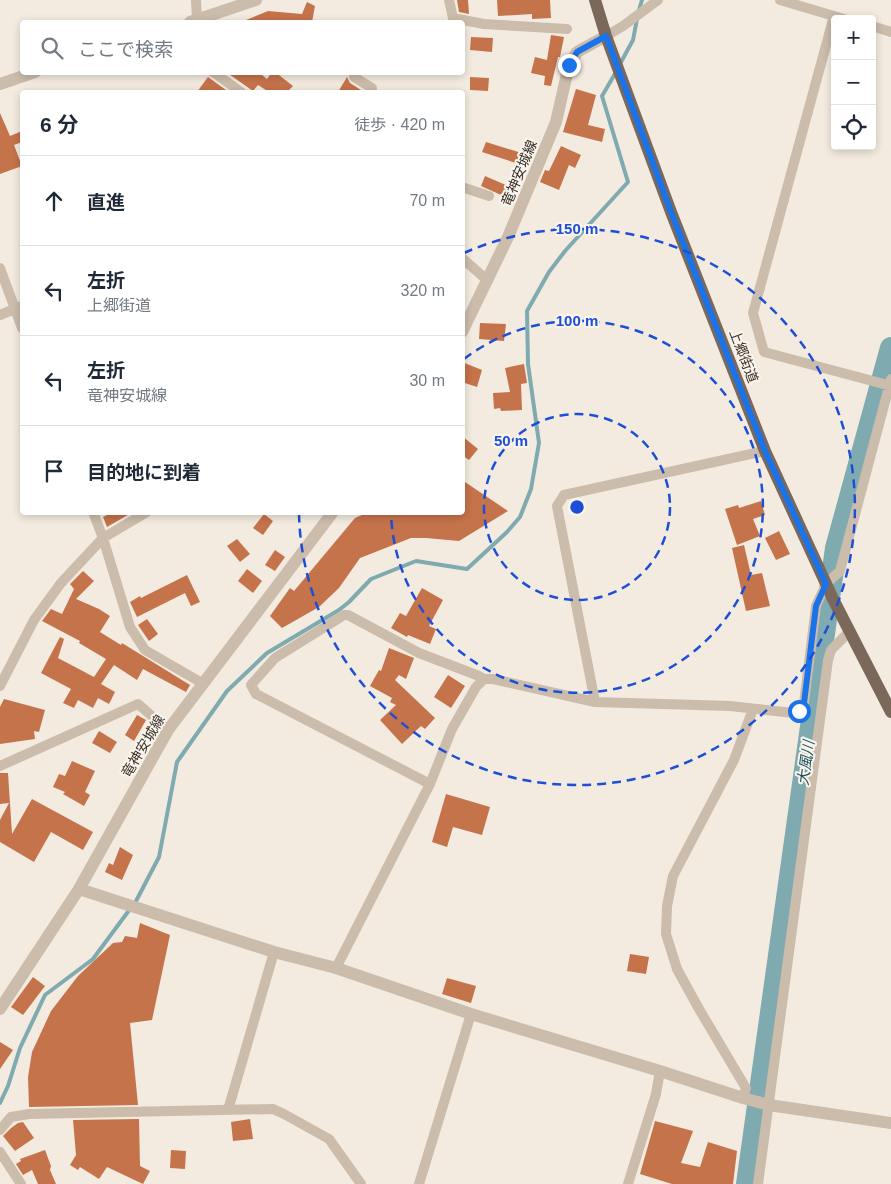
<!DOCTYPE html>
<html lang="ja">
<head>
<meta charset="utf-8">
<style>
	:root { --surface:#fff; --page:#f6f6f7; --text:#1f2937; --muted:#747a83; --line:#e0e1e3 }
	body { margin:0; font-family:Helvetica,"Noto Sans JP",sans-serif; background:var(--page); color:var(--text) }
	.controls { position:absolute; right:15px; top:15px; display:grid; overflow:hidden; border-radius:5px; box-shadow:0 2px 8px #0003 }
	.controls button { width:45px; height:45px; display:grid; place-items:center; padding:0; border:0; border-bottom:1px solid var(--line); background:var(--surface); color:var(--text); font:25px sans-serif }
	.stop { position:absolute; width:15px; height:15px; margin:-11px; border:4px solid #1a73e8; border-radius:50%; background:#fff }
	.stop.end { background:#1a73e8; border-color:#fff; box-shadow:0 1px 5px #0008 }
	.list { margin:0; padding:0; list-style:none }
	h2 { display:flex; justify-content:space-between; align-items:center; height:65px; margin:0; padding:0 20px; font-size:21px }
	h2 small { font-size:16px; font-weight:400; color:var(--muted) }
	.list li { display:grid; grid-template-columns:32px 1fr auto; gap:15px; align-items:center; box-sizing:border-box; height:90px; padding:0 20px; border-top:1px solid var(--line) }
	.list b { display:block; font-size:19px; white-space:nowrap }
	.list p { margin:0; font-size:16px; white-space:nowrap; color:var(--muted) }
	.list em { font-size:16px; font-style:normal; color:var(--muted) }
	.icon { flex:none; width:28px; height:28px; fill:none; stroke:currentColor; stroke-width:2; stroke-linecap:round; stroke-linejoin:round }
	.map { position:relative; flex:none; width:891px; height:1184px; overflow:hidden }
	.search { position:absolute; background:var(--surface); box-shadow:0 2px 8px #0003; left:20px; top:20px; width:445px; height:55px; display:flex; align-items:center; gap:12px; box-sizing:border-box; padding:0 18px; border-radius:5px; color:var(--muted); font-size:19px }
	.panel { position:absolute; background:var(--surface); box-shadow:0 2px 8px #0003; left:20px; top:90px; width:445px; height:425px; border-radius:5px }
	.map>svg:first-child { display:block }
	.lines { fill:none; stroke-linecap:round; stroke-linejoin:round }
	.stream { stroke:#7eaab0; stroke-width:4 }
	.river { stroke:#7eaab0; stroke-width:22 }
	.building { fill:#c5734b }
	.minor { stroke:#cbbcab; stroke-width:10 }
	.tertiary { stroke:#cbbcab; stroke-width:12 }
	.primary { stroke:#7b685b; stroke-width:12 }
	.route { stroke:#1a73e8; stroke-width:6 }
	.ring { fill:none; stroke:#1d4ed8; stroke-width:2.5; stroke-dasharray:9 6 }
	.labels { text-anchor:middle; stroke-width:4; stroke-linejoin:round; paint-order:stroke }
	.street-label { font-size:14px; fill:#39302a; stroke:#faf5ec }
	.water-label { font-size:15px; font-style:italic; fill:#1f525b; stroke:#faf5ec }
	.centre { fill:#1d4ed8; stroke:#faf5ec; stroke-width:2.5 }
	.ring-label { font-size:15px; text-anchor:middle; font-weight:bold; fill:#1d4ed8; stroke:#faf5ec; stroke-width:4; stroke-linejoin:round; paint-order:stroke }
</style>
</head>
<body>
<div class="map">
<svg width="891" height="1184" viewBox="0 0 891 1184">
	<rect width="100%" height="100%" fill="#f3ebdf"/>
	<g class="lines">
		<!-- stream -->
		<path class="stream" d="M 639,10 L 642,0
			M 620,64 L 633,40 L 637,19
			M 135,903 L 159,857 L 177,762 L 227,691 L 267,653 L 339,610 L 349,602 L 371,579 L 416,561 L 467,569 L 507,532 L 520,517 L 531,489 L 539,443 L 528,364 L 527,311 L 549,272 L 565,251 L 628,182 L 602,96 L 616,72
			M 0,1103 L 8,1086 L 20,1048 L 45,995 L 93,959 L 130,909"/>
		<!-- river -->
		<path class="river" d="M 747,1184 L 836,548 L 891,348"/>
	</g>
	<!-- building -->
	<path class="building" d="M 457,0 L 468,0 L 469,14 L 459,12 Z
		M 497,0 L 550,0 L 551,18 L 532,19 L 532,14 L 498,16 Z
		M 307,2 L 315,6 L 312,22 L 241,22 L 268,11 L 302,14 Z
		M 551,35 L 564,37 L 560,57 L 558,57 L 551,86 L 544,85 L 545,76 L 531,73 L 535,57 L 547,60 Z
		M 471,37 L 493,38 L 492,52 L 470,50 Z
		M 226,72 L 258,72 L 267,79 L 272,72 L 275,72 L 293,86 L 287,92 L 269,92 L 258,85 L 253,91 Z
		M 208,77 L 226,90 L 225,92 L 197,92 Z
		M 347,77 L 350,83 L 361,90 L 359,92 L 338,92 Z
		M 470,77 L 489,78 L 488,91 L 470,90 Z
		M 576,89 L 596,95 L 588,125 L 605,129 L 602,142 L 563,132 Z
		M 0,113 L 10,136 L 22,131 L 22,142 L 14,145 L 22,166 L 0,174 Z
		M 486,142 L 525,154 L 522,165 L 482,152 Z
		M 561,146 L 581,155 L 575,168 L 569,165 L 559,190 L 540,182 L 545,170 L 549,171 Z
		M 485,176 L 515,189 L 510,199 L 481,186 Z
		M 480,323 L 506,324 L 504,341 L 479,339 Z
		M 462,362 L 482,370 L 477,387 L 462,382 Z
		M 524,364 L 527,383 L 521,384 L 522,410 L 501,411 L 500,408 L 494,409 L 493,393 L 510,392 L 505,368 Z
		M 462,436 L 478,449 L 469,460 L 462,455 Z
		M 462,480 L 508,511 L 459,541 L 426,538 L 411,538 L 360,558 L 339,588 L 319,607 L 282,628 L 270,616 L 290,588 L 294,591 L 355,518 L 369,512 L 462,512 Z
		M 761,501 L 765,515 L 753,519 L 760,536 L 737,545 L 725,509 L 738,505 L 739,508 Z
		M 113,512 L 133,512 L 107,527 L 103,517 Z
		M 264,514 L 273,521 L 263,535 L 253,528 Z
		M 779,531 L 790,554 L 776,560 L 765,538 Z
		M 237,539 L 250,554 L 240,562 L 227,546 Z
		M 744,545 L 751,575 L 762,573 L 770,606 L 746,611 L 732,548 Z
		M 275,550 L 285,557 L 275,571 L 265,565 Z
		M 247,569 L 262,581 L 253,593 L 238,581 Z
		M 83,571 L 94,581 L 76,599 L 99,609 L 110,616 L 100,632 L 121,645 L 122,643 L 190,685 L 186,692 L 143,669 L 137,680 L 114,665 L 101,684 L 115,692 L 109,704 L 98,698 L 93,708 L 78,700 L 74,708 L 63,703 L 71,689 L 41,673 L 60,637 L 64,639 L 58,658 L 94,677 L 106,659 L 79,643 L 80,641 L 42,621 L 51,609 L 62,614 L 74,589 L 70,584 Z
		M 187,575 L 200,602 L 191,606 L 185,593 L 137,617 L 130,602 L 140,596 L 141,598 Z
		M 422,588 L 443,600 L 429,626 L 436,629 L 430,644 L 408,635 L 407,637 L 391,628 L 400,613 L 406,616 Z
		M 147,619 L 158,634 L 149,641 L 138,625 Z
		M 389,648 L 414,658 L 406,679 L 399,675 L 395,680 L 435,718 L 425,729 L 421,726 L 402,744 L 380,720 L 396,705 L 390,702 L 392,698 L 370,686 L 379,670 L 381,671 Z
		M 448,675 L 465,686 L 451,708 L 434,697 Z
		M 4,699 L 45,710 L 39,732 L 34,731 L 35,739 L 0,744 L 0,707 Z
		M 137,715 L 146,720 L 134,741 L 125,735 Z
		M 99,731 L 117,742 L 110,753 L 92,743 Z
		M 72,761 L 95,771 L 85,792 L 90,795 L 84,806 L 63,794 L 65,792 L 53,787 L 59,774 L 65,776 Z
		M 0,773 L 8,773 L 12,834 L 32,799 L 93,832 L 83,850 L 51,832 L 34,862 L 0,842 L 0,820 L 9,803 L 0,804 Z
		M 446,794 L 490,807 L 482,835 L 453,827 L 447,847 L 432,842 Z
		M 120,847 L 133,855 L 122,880 L 105,872 L 109,863 L 113,865 Z
		M 140,923 L 170,935 L 152,1020 L 130,1023 L 138,1105 L 29,1107 L 28,1077 L 32,1052 L 51,1011 L 78,976 L 113,943 L 122,942 L 125,936 L 137,938 Z
		M 630,954 L 649,957 L 646,974 L 627,971 Z
		M 33,977 L 45,986 L 23,1015 L 11,1007 Z
		M 447,978 L 476,986 L 471,1003 L 442,994 Z
		M 0,1042 L 13,1050 L 0,1069 Z
		M 139,1119 L 140,1166 L 150,1171 L 143,1184 L 107,1167 L 99,1179 L 80,1167 L 78,1170 L 70,1165 L 76,1155 L 73,1120 Z
		M 250,1119 L 253,1139 L 233,1141 L 231,1122 Z
		M 655,1121 L 693,1131 L 681,1163 L 700,1167 L 708,1142 L 737,1151 L 733,1184 L 672,1184 L 640,1174 Z
		M 23,1122 L 34,1138 L 15,1151 L 3,1136 L 11,1128 L 18,1123 Z
		M 45,1150 L 51,1166 L 50,1170 L 56,1184 L 38,1184 L 32,1170 L 23,1175 L 16,1164 L 21,1161 L 20,1159 Z
		M 171,1150 L 186,1151 L 185,1169 L 170,1168 Z"/>
	<g class="lines">
		<!-- minor -->
		<path class="minor" d="M 196,0 L 197,20
			M 449,0 L 453,18 L 484,24 L 567,29
			M 780,0 L 844,19
			M 834,16 L 753,313 L 764,352 L 891,386
			M 872,26 L 891,32
			M 606,36 L 623,26 L 658,0
			M 213,72 L 241,92
			M 354,77 L 372,88 L 372,92
			M 462,187 L 489,196
			M 462,258 L 488,281
			M 0,268 L 22,328
			M 0,315 L 22,306
			M 93,512 L 103,538 L 130,627 L 145,650 L 202,683
			M 0,686 L 34,620 L 61,583 L 103,538 L 147,512
			M 595,702 L 557,506 L 564,495 L 765,451
			M 0,766 L 138,704 L 168,730
			M 430,784 L 256,694 L 251,685 L 275,658 L 344,615 L 348,615 L 419,653 L 479,676 L 484,679 L 493,679 L 595,702 L 730,706 L 793,713 L 799,711 L 804,703 L 816,606 L 826,584 L 840,571 L 891,379
			M 336,968 L 430,784 L 452,729 L 476,687 L 484,679
			M 743,1098 L 746,1088 L 699,1009 L 677,969 L 666,934 L 667,906 L 673,876 L 734,760 L 753,709
			M 228,1110 L 274,952
			M 0,1130 L 11,1117 L 29,1114 L 273,1109 L 284,1114 L 329,1139 L 361,1184
			M 0,1152 L 21,1184
			M 419,1184 L 471,1014
			M 628,1184 L 656,1094 L 660,1071
			M 758,1184 L 828,660 L 831,650 L 850,631"/>
		<!-- tertiary -->
		<path class="tertiary" d="M 190,22 L 256,0
			M 0,84 L 35,72
			M 462,332 L 508,237 L 556,122 L 569,65 L 577,52 L 606,36
			M 79,889 L 274,952 L 336,968 L 471,1014 L 660,1071 L 743,1098 L 769,1105 L 891,1123
			M 0,1009 L 79,889 L 168,730 L 333,512"/>
		<!-- primary -->
		<path class="primary" d="M 595,0 L 606,36 L 671,212 L 765,451 L 833,599 L 891,712"/>
	</g>
	<g class="lines">
		<!-- route -->
		<path class="route" d="M 569,65 L 577,52 L 606,36 L 671,212 L 765,451 L 826,584 L 816,606 L 804,703 L 799,711"/>
	</g>
	<!-- distance rings -->
	<g class="ring">
		<circle cx="577" cy="507" r="93"/>
		<path d="M464 359A186 186 0 1 1 391 513"/>
		<path d="M464 253A278 278 0 1 1 299 514"/>
	</g>
	<g class="labels">
		<!-- street labels -->
		<g class="street-label">
			<text transform="translate(519 173) rotate(-67)" y="5">竜神安城線</text>
			<text transform="translate(744 356) rotate(69)" y="5">上郷街道</text>
			<text transform="translate(143 746) rotate(-59)" y="5">竜神安城線</text>
		</g>
		<!-- water labels -->
		<g class="water-label">
			<text transform="translate(806 763) rotate(-82)" y="5">大風川</text>
		</g>
	</g>
	<circle cx="577" cy="507" r="8" class="centre"/>
	<g class="ring-label">
		<text x="577" y="234">150 m</text>
		<text x="577" y="326">100 m</text>
		<text x="511" y="446">50 m</text>
	</g>
</svg>
<div class="controls">
<button>+</button>
<button>−</button>
<button><svg class="icon" aria-label="locate" viewBox="0 0 24 24"><circle cx="12" cy="12" r="6"/><path d="M12 2v4M12 18v4M2 12h4M18 12h4"/></svg></button>
</div>
<div class="stop" style="left:799px;top:711px"></div>
<div class="stop end" style="left:569px;top:65px"></div>
<div class="search"><svg class="icon" aria-label="search" viewBox="0 0 24 24"><circle cx="10" cy="10" r="6"/><path d="M15 15l6 6"/></svg>ここで検索</div>
<section class="panel">
<h2>6 分<small>徒歩 · 420 m</small></h2>
<ul class="list">
<li><svg class="icon" aria-label="ahead" viewBox="0 0 24 24"><path d="M12 20V5M6 11l6-6 6 6"/></svg><div><b>直進</b></div><em>70 m</em></li>
<li><svg class="icon" aria-label="left" viewBox="0 0 24 24"><path d="M17 20v-9H6M10 6l-5 5 5 5"/></svg><div><b>左折</b><p>上郷街道</p></div><em>320 m</em></li>
<li><svg class="icon" aria-label="left" viewBox="0 0 24 24"><path d="M17 20v-9H6M10 6l-5 5 5 5"/></svg><div><b>左折</b><p>竜神安城線</p></div><em>30 m</em></li>
<li><svg class="icon" aria-label="arrive" viewBox="0 0 24 24"><path d="M6 21V4h12l-3 4 3 4H6"/></svg><div><b>目的地に到着</b></div></li>
</ul>
</section>
</div>
</body>
</html>
